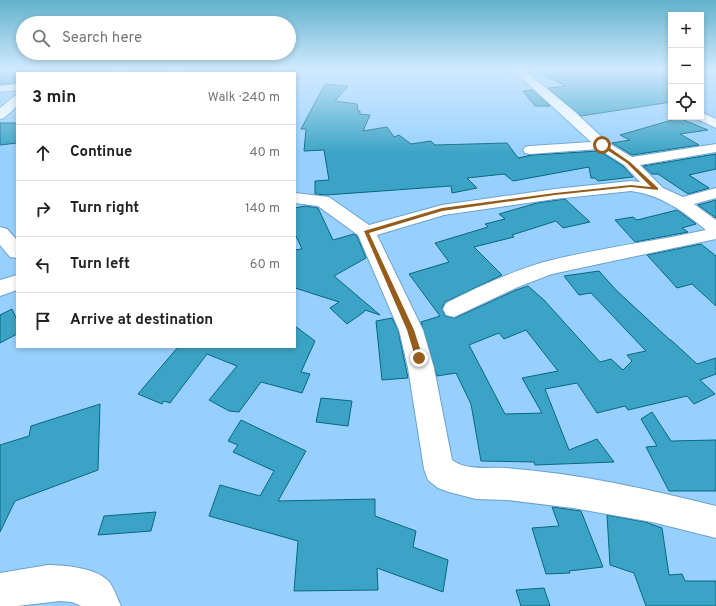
<!DOCTYPE html>
<html lang="en">
<head>
<meta charset="utf-8">
<style>
	:root { --surface:#fff; --page:#f2f2f2; --text:#222; --muted:#767676; --line:#e0e0e0 }
	body { margin:0; font-family:Overpass,sans-serif; background:var(--page); color:var(--text) }
	.controls { position:absolute; right:12px; top:12px; display:grid; overflow:hidden; border-radius:0px; box-shadow:0 2px 6px #0003 }
	.controls button { width:36px; height:36px; display:grid; place-items:center; padding:0; border:0; border-bottom:1px solid var(--line); background:var(--surface); color:var(--text); font:20px sans-serif }
	.stop { position:absolute; width:12px; height:12px; margin:-9px; border:3px solid #965c1b; border-radius:50%; background:#fff }
	.stop.end { background:#965c1b; border-color:#fff; box-shadow:0 1px 4px #0008 }
	.list { margin:0; padding:0; list-style:none }
	h2 { display:flex; justify-content:space-between; align-items:center; height:52px; margin:0; padding:0 16px; font-size:17px }
	h2 small { font-size:13px; font-weight:400; color:var(--muted) }
	.list li { display:grid; grid-template-columns:26px 1fr auto; gap:12px; align-items:center; box-sizing:border-box; height:56px; padding:0 16px; border-top:1px solid var(--line) }
	.list b { display:block; font-size:15px; white-space:nowrap }
	.list em { font-size:13px; font-style:normal; color:var(--muted) }
	.icon { flex:none; width:22px; height:22px; fill:none; stroke:currentColor; stroke-width:2; stroke-linecap:round; stroke-linejoin:round }
	.map { position:relative; flex:none; width:716px; height:606px; overflow:hidden }
	.search { position:absolute; background:var(--surface); box-shadow:0 2px 6px #0003; left:16px; top:16px; width:280px; height:44px; display:flex; align-items:center; gap:10px; box-sizing:border-box; padding:0 14px; border-radius:22px; color:var(--muted); font-size:15px }
	.panel { position:absolute; background:var(--surface); box-shadow:0 2px 6px #0003; left:16px; top:72px; width:280px; height:276px; border-radius:0px }
	.map>svg:first-child { display:block }
	.building { fill:#3ba3c5; stroke:#086781; fill-rule:evenodd }
	.lines { fill:none; stroke-linecap:round; stroke-linejoin:round }
	.street-casing { stroke:#6ba2ce; stroke-width:2 }
	.street { fill:#fff; fill-rule:evenodd }
	.route { fill:#965c1b }
</style>
</head>
<body>
<div class="map">
<svg width="716" height="606" viewBox="0 0 716 606">
	<rect width="100%" height="100%" fill="#97d0fe"/>
	<!-- building -->
	<path class="building" d="M 531,69 L 659,69 L 671,73 L 671,102 L 581,116 L 548,88 L 566,86 Z
		M 21,70 L 20,73 L 17,73 L 17,83 L 0,84 L 0,73 Z
		M 325,84 L 348,86 L 335,101 L 357,104 L 358,111 L 360,111 L 360,114 L 370,115 L 363,131 L 387,127 L 394,137 L 399,135 L 411,144 L 431,141 L 435,145 L 507,143 L 518,158 L 532,155 L 599,151 L 623,166 L 633,177 L 598,181 L 595,178 L 591,178 L 589,167 L 513,181 L 504,174 L 467,178 L 477,188 L 452,193 L 451,186 L 326,195 L 315,194 L 315,181 L 329,180 L 324,150 L 304,151 L 306,129 L 301,129 Z
		M 532,90 L 550,106 L 535,106 L 523,91 Z
		M 679,118 L 708,130 L 680,134 L 699,145 L 632,155 L 612,143 L 630,140 L 620,135 Z
		M 0,123 L 17,123 L 17,143 L 0,145 Z
		M 716,154 L 716,169 L 689,175 L 709,188 L 688,194 L 658,174 L 652,174 L 643,166 Z
		M 565,199 L 590,222 L 563,228 L 556,221 L 512,235 L 514,237 L 474,247 L 502,275 L 445,302 L 442,308 L 445,316 L 455,318 L 516,290 L 528,286 L 544,300 L 600,362 L 611,359 L 623,370 L 632,361 L 627,355 L 646,351 L 591,293 L 579,295 L 564,276 L 599,271 L 616,290 L 670,340 L 671,340 L 697,364 L 716,358 L 716,374 L 700,380 L 715,394 L 694,404 L 687,396 L 628,410 L 625,406 L 597,413 L 577,383 L 545,389 L 569,450 L 597,439 L 614,462 L 535,465 L 534,462 L 481,461 L 471,404 L 456,373 L 437,376 L 421,322 L 440,316 L 409,274 L 449,262 L 435,243 L 488,227 L 485,224 L 505,219 L 499,214 L 537,203 ZM 526,330 L 558,371 L 522,378 L 542,413 L 505,414 L 469,345 L 499,333 L 504,339 Z
		M 716,200 L 716,218 L 698,205 L 702,204 Z
		M 305,206 L 318,208 L 333,240 L 354,234 L 357,236 L 366,258 L 334,276 L 380,315 L 365,310 L 364,312 L 347,324 L 330,308 L 339,302 L 295,288 L 295,250 L 302,249 L 295,234 L 295,208 Z
		M 677,210 L 696,224 L 682,228 L 688,232 L 635,242 L 615,220 L 633,217 L 637,220 Z
		M 701,244 L 716,256 L 716,306 L 692,284 L 677,288 L 647,255 Z
		M 12,309 L 17,320 L 17,334 L 0,343 L 0,315 Z
		M 392,318 L 398,330 L 408,378 L 382,380 L 376,321 Z
		M 295,326 L 315,341 L 301,372 L 310,374 L 302,393 L 261,382 L 239,412 L 229,411 L 209,400 L 237,366 L 207,354 L 170,403 L 164,401 L 162,404 L 138,394 L 178,347 L 295,347 Z
		M 321,398 L 352,401 L 348,426 L 316,422 Z
		M 100,404 L 98,470 L 15,501 L 0,532 L 0,445 L 29,436 L 31,426 Z
		M 652,412 L 671,441 L 716,440 L 716,491 L 669,491 L 646,447 L 657,446 L 641,419 Z
		M 241,420 L 306,451 L 278,501 L 375,499 L 375,516 L 416,531 L 413,547 L 448,560 L 443,592 L 377,568 L 378,590 L 294,591 L 298,541 L 209,516 L 220,485 L 260,496 L 274,471 L 233,452 L 238,445 L 228,441 Z
		M 552,507 L 581,511 L 603,567 L 569,571 L 570,573 L 546,574 L 532,528 L 559,526 Z
		M 156,512 L 151,531 L 98,535 L 104,516 Z
		M 607,515 L 645,522 L 662,528 L 669,575 L 682,574 L 685,581 L 716,581 L 716,606 L 646,606 L 634,573 L 610,565 Z
		M 544,588 L 550,606 L 521,606 L 516,590 Z"/>
	<g class="lines">
		<defs>
			<path id="street" d="M 30,69 L 40,69 L 37,73 L 27,73 Z
				M 116,69 L 129,69 L 124,73 L 112,73 Z
				M 173,69 L 188,69 L 182,73 L 167,73 Z
				M 512,69 L 523,69 L 575,112 L 607,142 L 632,157 L 716,144 L 716,152 L 640,165 L 663,188 L 683,197 L 716,188 L 716,198 L 694,204 L 716,220 L 716,239 L 552,274 L 518,287 L 454,317 L 446,315 L 443,309 L 446,303 C 478,287 510,272 544,262 C 597,248 652,242 706,230 C 683,211 661,195 631,191 L 555,199 L 444,215 L 377,235 L 423,330 L 434,368 L 452,460 C 466,471 490,467 506,468 C 577,473 647,489 716,506 L 716,538 L 652,522 L 573,508 L 507,500 L 476,499 L 449,492 L 438,488 L 428,480 L 424,469 L 408,368 L 399,330 L 358,235 L 318,206 L 295,203 L 295,193 L 329,197 L 369,225 L 442,205 L 555,189 L 631,181 L 640,182 L 624,165 L 599,149 L 530,154 L 525,153 L 523,150 L 525,147 L 530,146 L 591,142 Z
				M 705,69 L 716,69 L 716,74 Z
				M 17,84 L 17,90 L 0,92 L 0,86 Z
				M 17,95 L 17,106 L 4,118 L 0,119 L 0,108 L 13,97 Z
				M 701,112 L 716,119 L 716,128 L 697,119 L 695,117 L 701,117 Z
				M 0,227 L 7,229 L 17,240 L 17,258 L 10,257 L 0,245 Z
				M 17,275 L 17,290 L 0,296 L 0,280 Z
				M 48,565 C 65,565 99,568 110,583 C 115,590 117,598 121,606 L 81,606 L 72,602 L 60,601 L 17,606 L 0,606 L 0,573 Z"/>
		</defs>
		<!-- street casing -->
		<use href="#street" class="street-casing"/>
		<!-- street -->
		<use href="#street" class="street"/>
	</g>
	<!-- sky -->
	<linearGradient id="sky" x2="0" y2="1"><stop stop-color="#62b2cc"/><stop offset="0.45" stop-color="#d0eaff"/><stop offset="1" stop-color="#d0eaff" stop-opacity="0"/></linearGradient>
	<rect width="716" height="154" fill="url(#sky)"/>
	<!-- route -->
	<path class="route" d="M 601,144 L 604,144 L 630,162 L 658,188 L 658,190 L 631,187 L 555,195 L 442,211 L 369,233 L 414,330 L 423,358 L 421,360 L 416,360 L 407,330 L 364,231 L 442,208 L 555,193 L 631,185 L 651,187 L 627,163 L 601,146 Z"/>
</svg>
<div class="controls">
<button>+</button>
<button>−</button>
<button><svg class="icon" aria-label="locate" viewBox="0 0 24 24"><circle cx="12" cy="12" r="6"/><path d="M12 2v4M12 18v4M2 12h4M18 12h4"/></svg></button>
</div>
<div class="stop" style="left:602px;top:145px"></div>
<div class="stop end" style="left:419px;top:358px"></div>
<div class="search"><svg class="icon" aria-label="search" viewBox="0 0 24 24"><circle cx="10" cy="10" r="6"/><path d="M15 15l6 6"/></svg>Search here</div>
<section class="panel">
<h2>3 min<small>Walk · 240 m</small></h2>
<ul class="list">
<li><svg class="icon" aria-label="ahead" viewBox="0 0 24 24"><path d="M12 20V5M6 11l6-6 6 6"/></svg><div><b>Continue</b></div><em>40 m</em></li>
<li><svg class="icon" aria-label="right" viewBox="0 0 24 24"><path d="M7 20v-9h11M14 6l5 5-5 5"/></svg><div><b>Turn right</b></div><em>140 m</em></li>
<li><svg class="icon" aria-label="left" viewBox="0 0 24 24"><path d="M17 20v-9H6M10 6l-5 5 5 5"/></svg><div><b>Turn left</b></div><em>60 m</em></li>
<li><svg class="icon" aria-label="arrive" viewBox="0 0 24 24"><path d="M6 21V4h12l-3 4 3 4H6"/></svg><div><b>Arrive at destination</b></div></li>
</ul>
</section>
</div>
</body>
</html>
